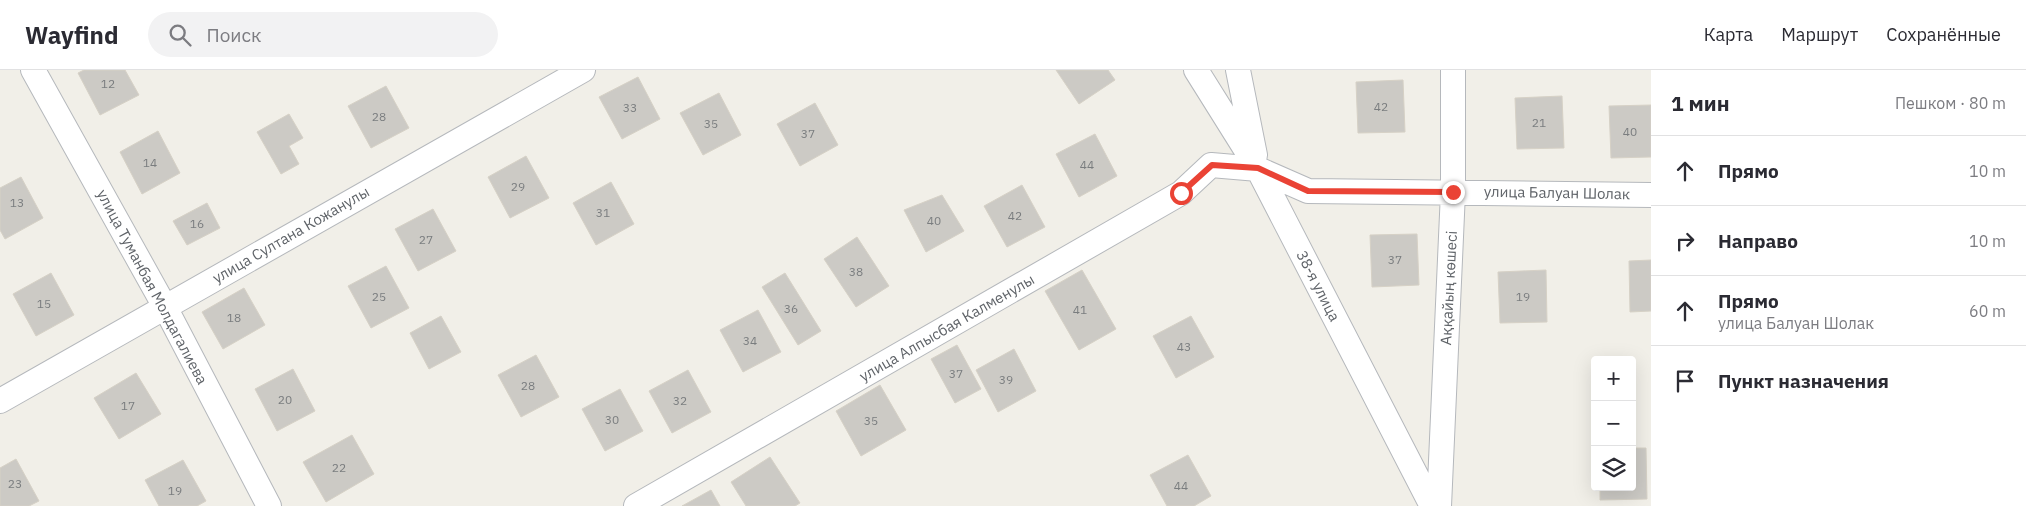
<!DOCTYPE html>
<html lang="ru">
<head>
<meta charset="utf-8">
<style>
	:root { --surface:#fff; --page:#f2f2f3; --text:#2b2b33; --muted:#7c7c81; --line:#e1e1e2 }
	body { margin:0; font-family:"IBM Plex Sans",sans-serif; background:var(--page); color:var(--text) }
	.controls { position:absolute; right:15px; bottom:15px; display:grid; overflow:hidden; border-radius:5px; box-shadow:0 5px 20px #0002 }
	.controls button { width:45px; height:45px; display:grid; place-items:center; padding:0; border:0; border-bottom:1px solid var(--line); background:var(--surface); color:var(--text); font:25px sans-serif }
	.stop { position:absolute; width:15px; height:15px; margin:-11px; border:4px solid #ea4335; border-radius:50%; background:#fff }
	.stop.end { background:#ea4335; border-color:#fff; box-shadow:0 1px 5px #0008 }
	.list { margin:0; padding:0; list-style:none }
	h2 { display:flex; justify-content:space-between; align-items:center; height:65px; margin:0; padding:0 20px; font-size:21px }
	h2 small { font-size:16px; font-weight:400; color:var(--muted) }
	.list li { display:grid; grid-template-columns:32px 1fr auto; gap:15px; align-items:center; box-sizing:border-box; height:70px; padding:0 20px; border-top:1px solid var(--line) }
	.list b { display:block; font-size:19px; white-space:nowrap }
	.list p { margin:0; font-size:16px; white-space:nowrap; color:var(--muted) }
	.list em { font-size:16px; font-style:normal; color:var(--muted) }
	.icon { flex:none; width:28px; height:28px; fill:none; stroke:currentColor; stroke-width:2; stroke-linecap:round; stroke-linejoin:round }
	.map { position:relative; flex:none; width:1651px; height:436px; overflow:hidden }
	header { display:flex; align-items:center; gap:30px; box-sizing:border-box; height:70px; padding:0 25px; background:var(--surface); border-bottom:1px solid var(--line) }
	header strong { font-size:24px }
	nav { display:flex; gap:28px; margin-inline-start:auto; font-size:18px }
	.search { width:350px; height:45px; background:var(--page); display:flex; align-items:center; gap:12px; box-sizing:border-box; padding:0 18px; border-radius:28px; color:var(--muted); font-size:19px }
	main { display:flex }
	aside { flex:1; background:var(--surface) }
	.map>svg:first-child { display:block }
	.building { fill:#cccac5; stroke:#d6d1c6 }
	.lines { fill:none; stroke-linecap:round; stroke-linejoin:round }
	.street-casing { stroke:#b5b8bc; stroke-width:26 }
	.street { stroke:#fff; stroke-width:24 }
	.route { stroke:#ea4335; stroke-width:6 }
	.labels { text-anchor:middle; stroke-width:4.5; stroke-linejoin:round; paint-order:stroke }
	.number-label { font-size:12px; fill:#7a7d7f }
	.street-label { font-size:15px; fill:#5f6368; stroke:#fff }
</style>
</head>
<body>
<header>
<strong>Wayfind</strong>
<div class="search"><svg class="icon" aria-label="search" viewBox="0 0 24 24"><circle cx="10" cy="10" r="6"/><path d="M15 15l6 6"/></svg>Поиск</div>
<nav><a>Карта</a><a>Маршрут</a><a>Сохранённые</a></nav>
</header>
<main>
<div class="map">
<svg width="1651" height="436" viewBox="0 0 1651 436">
	<rect width="100%" height="100%" fill="#f1efe8"/>
	<!-- building -->
	<path class="building" d="M 84,0 L 125,0 L 139,25 L 100,45 L 78,3 Z
		M 1056,0 L 1108,0 L 1115,10 L 1079,34 Z
		M 638,7 L 660,49 L 622,69 L 599,27 Z
		M 1403,10 L 1405,62 L 1358,63 L 1356,12 Z
		M 386,16 L 409,58 L 371,78 L 348,36 Z
		M 719,23 L 741,65 L 703,85 L 680,43 Z
		M 1562,26 L 1564,78 L 1517,79 L 1515,28 Z
		M 815,33 L 838,75 L 800,96 L 777,54 Z
		M 1651,35 L 1651,87 L 1611,88 L 1609,36 Z
		M 289,44 L 303,68 L 289,76 L 299,94 L 281,104 L 257,62 Z
		M 158,61 L 180,103 L 142,124 L 120,82 Z
		M 1095,64 L 1117,106 L 1079,127 L 1056,84 Z
		M 526,86 L 549,128 L 510,148 L 488,107 Z
		M 21,107 L 43,148 L 5,169 L 0,160 L 0,118 Z
		M 611,112 L 634,154 L 596,175 L 573,133 Z
		M 1022,115 L 1045,157 L 1007,177 L 984,136 Z
		M 942,125 L 964,161 L 926,182 L 904,140 Z
		M 207,133 L 220,158 L 187,175 L 173,151 Z
		M 433,139 L 456,181 L 418,201 L 395,159 Z
		M 1417,164 L 1419,215 L 1372,217 L 1370,165 Z
		M 857,167 L 889,216 L 856,237 L 824,189 Z
		M 1651,190 L 1651,241 L 1630,242 L 1629,191 Z
		M 386,196 L 409,238 L 371,258 L 348,216 Z
		M 1082,200 L 1116,259 L 1079,280 L 1045,221 Z
		M 1546,200 L 1547,252 L 1500,253 L 1498,202 Z
		M 51,203 L 74,245 L 36,266 L 13,224 Z
		M 785,203 L 821,261 L 798,275 L 762,217 Z
		M 244,218 L 265,255 L 223,279 L 202,242 Z
		M 758,240 L 781,282 L 743,302 L 720,260 Z
		M 441,246 L 461,282 L 429,299 L 410,263 Z
		M 1191,246 L 1214,287 L 1176,308 L 1153,266 Z
		M 957,275 L 981,319 L 955,333 L 931,289 Z
		M 1014,279 L 1036,321 L 998,342 L 976,300 Z
		M 536,285 L 559,327 L 521,347 L 498,305 Z
		M 293,299 L 315,341 L 277,361 L 255,319 Z
		M 688,300 L 711,342 L 672,363 L 649,321 Z
		M 136,303 L 161,344 L 119,369 L 94,328 Z
		M 880,315 L 906,360 L 861,386 L 836,341 Z
		M 620,319 L 643,361 L 605,381 L 582,339 Z
		M 352,365 L 374,404 L 326,432 L 303,392 Z
		M 1632,378 L 1646,378 L 1647,429 L 1600,430 L 1600,417 L 1632,417 Z
		M 1188,385 L 1211,426 L 1194,436 L 1167,436 L 1150,405 Z
		M 770,387 L 800,433 L 795,436 L 746,436 L 731,412 Z
		M 16,389 L 39,431 L 29,436 L 0,436 L 0,398 Z
		M 183,390 L 206,431 L 197,436 L 159,436 L 145,410 Z
		M 711,420 L 720,436 L 682,436 Z"/>
	<g class="lines">
		<defs>
			<path id="street" d="M 33,0 L 165,237 L 269,436
				M 1196,0 L 1258,99 L 1432,436
				M 1238,0 L 1255,85
				M 0,331 L 583,0
				M 636,436 L 1181,123 L 1211,95 L 1258,99 L 1308,121 L 1651,125
				M 1439,436 L 1453,122 L 1453,0"/>
		</defs>
		<!-- street casing -->
		<use href="#street" class="street-casing"/>
		<!-- street -->
		<use href="#street" class="street"/>
	</g>
	<g class="lines">
		<!-- route -->
		<path class="route" d="M 1181,123 L 1212,95 L 1258,98 L 1308,121 L 1453,122"/>
	</g>
	<g class="labels">
		<!-- number labels -->
		<g class="number-label">
			<text x="108" y="18">12</text>
			<text x="1381" y="41">42</text>
			<text x="630" y="42">33</text>
			<text x="379" y="51">28</text>
			<text x="1539" y="57">21</text>
			<text x="711" y="58">35</text>
			<text x="1630" y="66">40</text>
			<text x="808" y="68">37</text>
			<text x="150" y="97">14</text>
			<text x="1087" y="99">44</text>
			<text x="518" y="121">29</text>
			<text x="17" y="137">13</text>
			<text x="603" y="147">31</text>
			<text x="1015" y="150">42</text>
			<text x="934" y="155">40</text>
			<text x="197" y="158">16</text>
			<text x="426" y="174">27</text>
			<text x="1395" y="194">37</text>
			<text x="856" y="206">38</text>
			<text x="379" y="231">25</text>
			<text x="1523" y="231">19</text>
			<text x="44" y="238">15</text>
			<text x="791" y="243">36</text>
			<text x="1080" y="244">41</text>
			<text x="234" y="252">18</text>
			<text x="750" y="275">34</text>
			<text x="1184" y="281">43</text>
			<text x="956" y="308">37</text>
			<text x="1006" y="314">39</text>
			<text x="528" y="320">28</text>
			<text x="285" y="334">20</text>
			<text x="680" y="335">32</text>
			<text x="128" y="340">17</text>
			<text x="612" y="354">30</text>
			<text x="871" y="355">35</text>
			<text x="339" y="402">22</text>
			<text x="15" y="418">23</text>
			<text x="1181" y="420">44</text>
			<text x="175" y="425">19</text>
		</g>
		<!-- street labels -->
		<g class="street-label">
			<text transform="translate(1557 123) rotate(1)" y="5">улица Балуан Шолак</text>
			<text transform="translate(291 165) rotate(-30)" y="5">улица Султана Кожанулы</text>
			<text transform="translate(1318 216) rotate(63)" y="5">38-я улица</text>
			<text transform="translate(152 217) rotate(62)" y="5">улица Туманбая Молдагалиева</text>
			<text transform="translate(1449 218) rotate(-87)" y="5">Аққайың көшесі</text>
			<text transform="translate(947 258) rotate(-30)" y="5">улица Алпысбая Калменулы</text>
		</g>
	</g>
</svg>
<div class="controls">
<button>+</button>
<button>−</button>
<button><svg class="icon" aria-label="layers" viewBox="0 0 24 24"><path d="M12 4l9 5-9 5-9-5zM3 14l9 5 9-5"/></svg></button>
</div>
<div class="stop" style="left:1181px;top:123px"></div>
<div class="stop end" style="left:1453px;top:122px"></div>
</div>
<aside>
<h2>1 мин<small>Пешком · 80 m</small></h2>
<ul class="list">
<li><svg class="icon" aria-label="ahead" viewBox="0 0 24 24"><path d="M12 20V5M6 11l6-6 6 6"/></svg><div><b>Прямо</b></div><em>10 m</em></li>
<li><svg class="icon" aria-label="right" viewBox="0 0 24 24"><path d="M7 20v-9h11M14 6l5 5-5 5"/></svg><div><b>Направо</b></div><em>10 m</em></li>
<li><svg class="icon" aria-label="ahead" viewBox="0 0 24 24"><path d="M12 20V5M6 11l6-6 6 6"/></svg><div><b>Прямо</b><p>улица Балуан Шолак</p></div><em>60 m</em></li>
<li><svg class="icon" aria-label="arrive" viewBox="0 0 24 24"><path d="M6 21V4h12l-3 4 3 4H6"/></svg><div><b>Пункт назначения</b></div></li>
</ul>
</aside>
</main>
</body>
</html>
